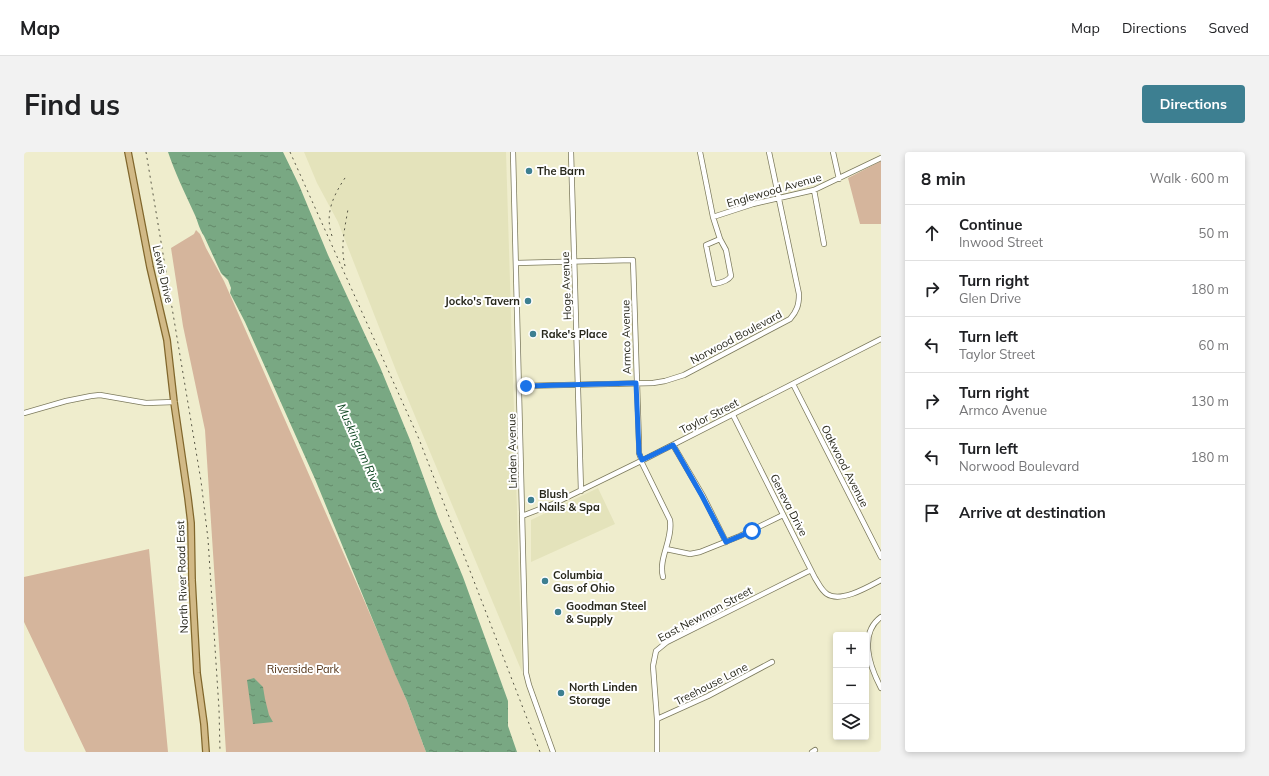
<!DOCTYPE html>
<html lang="en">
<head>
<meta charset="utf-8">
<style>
	:root { --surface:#fff; --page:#f2f2f2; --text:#202124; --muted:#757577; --line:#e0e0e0; --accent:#3d7f91 }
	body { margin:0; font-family:Mulish,sans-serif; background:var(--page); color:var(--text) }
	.controls { position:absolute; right:12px; bottom:12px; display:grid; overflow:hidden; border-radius:4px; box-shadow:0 2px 6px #0003 }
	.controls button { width:36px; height:36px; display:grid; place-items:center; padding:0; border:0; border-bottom:1px solid var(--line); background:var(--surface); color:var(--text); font:20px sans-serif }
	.stop { position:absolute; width:12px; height:12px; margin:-9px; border:3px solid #1a73e8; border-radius:50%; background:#fff }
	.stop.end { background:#1a73e8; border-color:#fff; box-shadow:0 1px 4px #0008 }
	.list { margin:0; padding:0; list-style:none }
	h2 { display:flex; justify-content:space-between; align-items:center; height:52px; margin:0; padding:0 16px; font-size:17px }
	h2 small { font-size:13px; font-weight:400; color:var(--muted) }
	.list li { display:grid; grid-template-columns:26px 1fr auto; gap:12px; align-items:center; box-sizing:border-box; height:56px; padding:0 16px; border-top:1px solid var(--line) }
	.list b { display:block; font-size:15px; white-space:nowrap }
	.list p { margin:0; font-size:13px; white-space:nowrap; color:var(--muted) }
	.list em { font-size:13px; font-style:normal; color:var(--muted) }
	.icon { flex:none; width:22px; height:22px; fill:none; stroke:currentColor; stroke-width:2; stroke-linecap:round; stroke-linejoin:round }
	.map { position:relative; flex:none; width:857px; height:600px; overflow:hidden; border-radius:4px }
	header { display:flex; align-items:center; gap:24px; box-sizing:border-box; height:56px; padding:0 20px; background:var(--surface); border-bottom:1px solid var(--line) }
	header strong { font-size:19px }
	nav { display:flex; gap:22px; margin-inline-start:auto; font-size:14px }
	.intro { display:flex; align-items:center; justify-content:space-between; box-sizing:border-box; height:96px; padding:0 24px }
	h1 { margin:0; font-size:28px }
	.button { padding:10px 18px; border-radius:4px; background:var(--accent); color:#fff; font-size:14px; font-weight:700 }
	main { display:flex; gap:24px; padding:0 24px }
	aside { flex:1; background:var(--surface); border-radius:4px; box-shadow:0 2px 6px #0003 }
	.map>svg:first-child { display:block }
	.built { fill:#e4e3bb }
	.green { fill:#d5b59c }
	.water { fill:url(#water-ripples) }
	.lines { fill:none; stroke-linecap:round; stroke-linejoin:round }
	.minor-casing { stroke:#7c7a5d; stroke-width:6 }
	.major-casing { stroke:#81672c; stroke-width:8 }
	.minor { stroke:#fff; stroke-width:4.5 }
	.major { stroke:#d1b986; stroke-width:5.5 }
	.rail { stroke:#585746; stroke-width:1; stroke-dasharray:2 4; stroke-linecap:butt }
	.route { stroke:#1a73e8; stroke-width:5 }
	.poi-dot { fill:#3d7f91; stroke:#fff; stroke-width:1.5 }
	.labels { text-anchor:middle; stroke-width:4; stroke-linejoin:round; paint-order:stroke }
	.poi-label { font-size:11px; font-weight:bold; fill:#27271b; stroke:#fff; text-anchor:start }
	.street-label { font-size:11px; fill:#27271b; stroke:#fff }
	.park-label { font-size:11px; fill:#4f2f12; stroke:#fff }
	.water-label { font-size:12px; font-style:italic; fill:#114824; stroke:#fff }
</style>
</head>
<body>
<header>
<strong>Map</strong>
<nav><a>Map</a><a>Directions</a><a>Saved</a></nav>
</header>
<div class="intro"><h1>Find us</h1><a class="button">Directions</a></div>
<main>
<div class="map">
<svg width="857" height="600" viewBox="0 0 857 600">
	<defs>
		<pattern id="water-ripples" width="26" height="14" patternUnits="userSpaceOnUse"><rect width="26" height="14" fill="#79a883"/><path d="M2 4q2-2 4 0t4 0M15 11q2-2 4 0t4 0" fill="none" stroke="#63896a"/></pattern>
	</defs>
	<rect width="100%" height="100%" fill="#efedcd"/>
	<!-- built -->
	<path class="built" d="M 280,0 L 482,0 L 498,520 L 373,221 L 314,70 L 293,31 Z
		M 574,336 L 591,372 L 507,410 L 507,368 Z"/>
	<!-- green -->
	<path class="green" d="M 857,9 L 857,72 L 836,72 L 824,26 Z
		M 172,78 L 176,82 L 182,96 L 200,129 L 340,448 L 383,549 L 402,600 L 202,600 L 181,278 L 159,174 L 147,96 L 170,82 Z
		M 125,397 L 144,600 L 62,600 L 0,470 L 0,425 Z"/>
	<!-- water -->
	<path class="water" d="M 144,0 L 259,0 L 275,33 L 304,103 L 356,215 L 386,288 L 414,365 L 439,425 L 484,549 L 484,574 L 493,600 L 402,600 L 383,549 L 371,522 L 291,327 L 221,170 L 206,141 L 207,136 L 204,128 L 197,121 L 180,84 C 175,77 174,69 170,61 C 161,41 151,21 144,0 Z
		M 230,526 L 239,535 L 241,547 L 245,563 L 249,570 L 229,572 L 223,528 Z"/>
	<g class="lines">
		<defs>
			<path id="minor" d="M 489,0 L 502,521 L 505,533 L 529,600
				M 547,0 L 557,339
				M 676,0 L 689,65 L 696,87 L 682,93 L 690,132 C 696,131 704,129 707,124 L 702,98 L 696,87
				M 809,0 L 815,27
				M 790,38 L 800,92
				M 689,65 L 729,52 L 790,38 L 857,6
				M 492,111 L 609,108 L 615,292 L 615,301 L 618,309
				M 769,232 L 857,405
				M 495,234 L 629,231 L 641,229 L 660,223 L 766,167 C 773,159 775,153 775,142 L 745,0
				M 0,261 L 42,249 L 67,244 L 76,243 L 122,251 L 150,250
				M 709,263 L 791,426 C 795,432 797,438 803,442 C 817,451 844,435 857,428
				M 649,293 L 679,344 L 702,390
				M 617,309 L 646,368 C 649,388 634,406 639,425
				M 498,364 L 529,352 L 617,309 L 857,187
				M 642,397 L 666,402 L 676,400 L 716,384 L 759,363
				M 857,465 C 834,482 846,515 857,536
				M 633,567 L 684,544 L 748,510
				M 633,600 L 633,567 L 629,514 L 632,499 L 643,490 L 787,418
				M 788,600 L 791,598"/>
			<path id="major" d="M 104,0 L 126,115 L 143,188 L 150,250 L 164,346 L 167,371 L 168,428 L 173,521 L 180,572 L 182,600"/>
		</defs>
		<!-- minor casing -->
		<use href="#minor" class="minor-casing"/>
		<!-- major casing -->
		<use href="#major" class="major-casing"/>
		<!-- minor -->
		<use href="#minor" class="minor"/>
		<!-- major -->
		<use href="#major" class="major"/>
		<!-- rail -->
		<path class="rail" d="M 122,0 L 177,329 L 184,387 L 195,557 L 196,600
			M 266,0 L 395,287 L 516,600
			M 308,84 C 300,61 310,42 323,23
			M 321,114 C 316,94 321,76 324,57"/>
	</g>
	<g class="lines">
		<!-- route -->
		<path class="route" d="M 502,234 L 612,231 L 615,301 L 618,308 L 649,293 L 678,344 L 702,390 L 728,379"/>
	</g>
	<!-- markers -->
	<g class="poi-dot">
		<circle cx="505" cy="19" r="4"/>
		<circle cx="504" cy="149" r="4"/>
		<circle cx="509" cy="182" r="4"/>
		<circle cx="507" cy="348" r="4"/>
		<circle cx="521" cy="429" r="4"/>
		<circle cx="534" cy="460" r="4"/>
		<circle cx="537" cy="541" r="4"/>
	</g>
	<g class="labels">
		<!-- poi labels -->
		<g class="poi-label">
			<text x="513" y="23">The Barn</text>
			<text x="496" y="153" text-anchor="end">Jocko's Tavern</text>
			<text x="517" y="186">Rake's Place</text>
			<text x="515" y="346">Blush<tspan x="515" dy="13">Nails &amp; Spa</tspan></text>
			<text x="529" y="427">Columbia<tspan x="529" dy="13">Gas of Ohio</tspan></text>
			<text x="542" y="458">Goodman Steel<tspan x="542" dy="13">&amp; Supply</tspan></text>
			<text x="545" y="539">North Linden<tspan x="545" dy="13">Storage</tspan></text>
		</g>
		<!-- street labels -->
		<g class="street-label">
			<text transform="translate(750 38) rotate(-16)" y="4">Englewood Avenue</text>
			<text transform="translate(139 122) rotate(77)" y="4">Lewis Drive</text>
			<text transform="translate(542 134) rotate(-92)" y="4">Hoge Avenue</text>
			<text transform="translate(602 185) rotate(-91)" y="4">Armco Avenue</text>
			<text transform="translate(712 185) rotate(-28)" y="4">Norwood Boulevard</text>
			<text transform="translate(685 264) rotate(-27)" y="4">Taylor Street</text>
			<text transform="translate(488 299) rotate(-91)" y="4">Linden Avenue</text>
			<text transform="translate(821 314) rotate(63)" y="4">Oakwood Avenue</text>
			<text transform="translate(765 353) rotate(63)" y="4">Geneva Drive</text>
			<text transform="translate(158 425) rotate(-92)" y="4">North River Road East</text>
			<text transform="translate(681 462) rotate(-28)" y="4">East Newman Street</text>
			<text transform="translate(687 532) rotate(-27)" y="4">Treehouse Lane</text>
		</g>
		<!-- park labels -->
		<g class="park-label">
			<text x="279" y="521">Riverside Park</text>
		</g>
		<!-- water labels -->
		<g class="water-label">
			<text transform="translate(336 296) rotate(66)" y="4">Muskingum River</text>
		</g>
	</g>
</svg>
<div class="controls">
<button>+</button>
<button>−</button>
<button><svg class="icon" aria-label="layers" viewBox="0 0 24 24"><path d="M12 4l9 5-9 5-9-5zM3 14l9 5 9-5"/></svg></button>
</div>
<div class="stop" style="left:728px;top:379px"></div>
<div class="stop end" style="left:502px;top:234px"></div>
</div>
<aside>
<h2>8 min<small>Walk · 600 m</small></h2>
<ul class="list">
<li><svg class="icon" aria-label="ahead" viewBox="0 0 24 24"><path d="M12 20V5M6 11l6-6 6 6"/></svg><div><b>Continue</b><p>Inwood Street</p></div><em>50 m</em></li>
<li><svg class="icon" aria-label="right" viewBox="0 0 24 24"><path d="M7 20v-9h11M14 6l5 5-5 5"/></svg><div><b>Turn right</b><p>Glen Drive</p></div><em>180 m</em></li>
<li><svg class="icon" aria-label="left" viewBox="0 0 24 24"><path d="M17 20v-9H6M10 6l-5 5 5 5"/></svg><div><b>Turn left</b><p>Taylor Street</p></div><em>60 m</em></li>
<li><svg class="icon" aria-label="right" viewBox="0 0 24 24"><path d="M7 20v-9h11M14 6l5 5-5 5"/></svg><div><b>Turn right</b><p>Armco Avenue</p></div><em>130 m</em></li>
<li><svg class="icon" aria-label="left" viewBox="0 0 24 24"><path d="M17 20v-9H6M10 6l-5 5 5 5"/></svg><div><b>Turn left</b><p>Norwood Boulevard</p></div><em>180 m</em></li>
<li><svg class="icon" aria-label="arrive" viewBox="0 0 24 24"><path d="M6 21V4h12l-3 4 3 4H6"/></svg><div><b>Arrive at destination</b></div></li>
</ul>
</aside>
</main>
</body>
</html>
